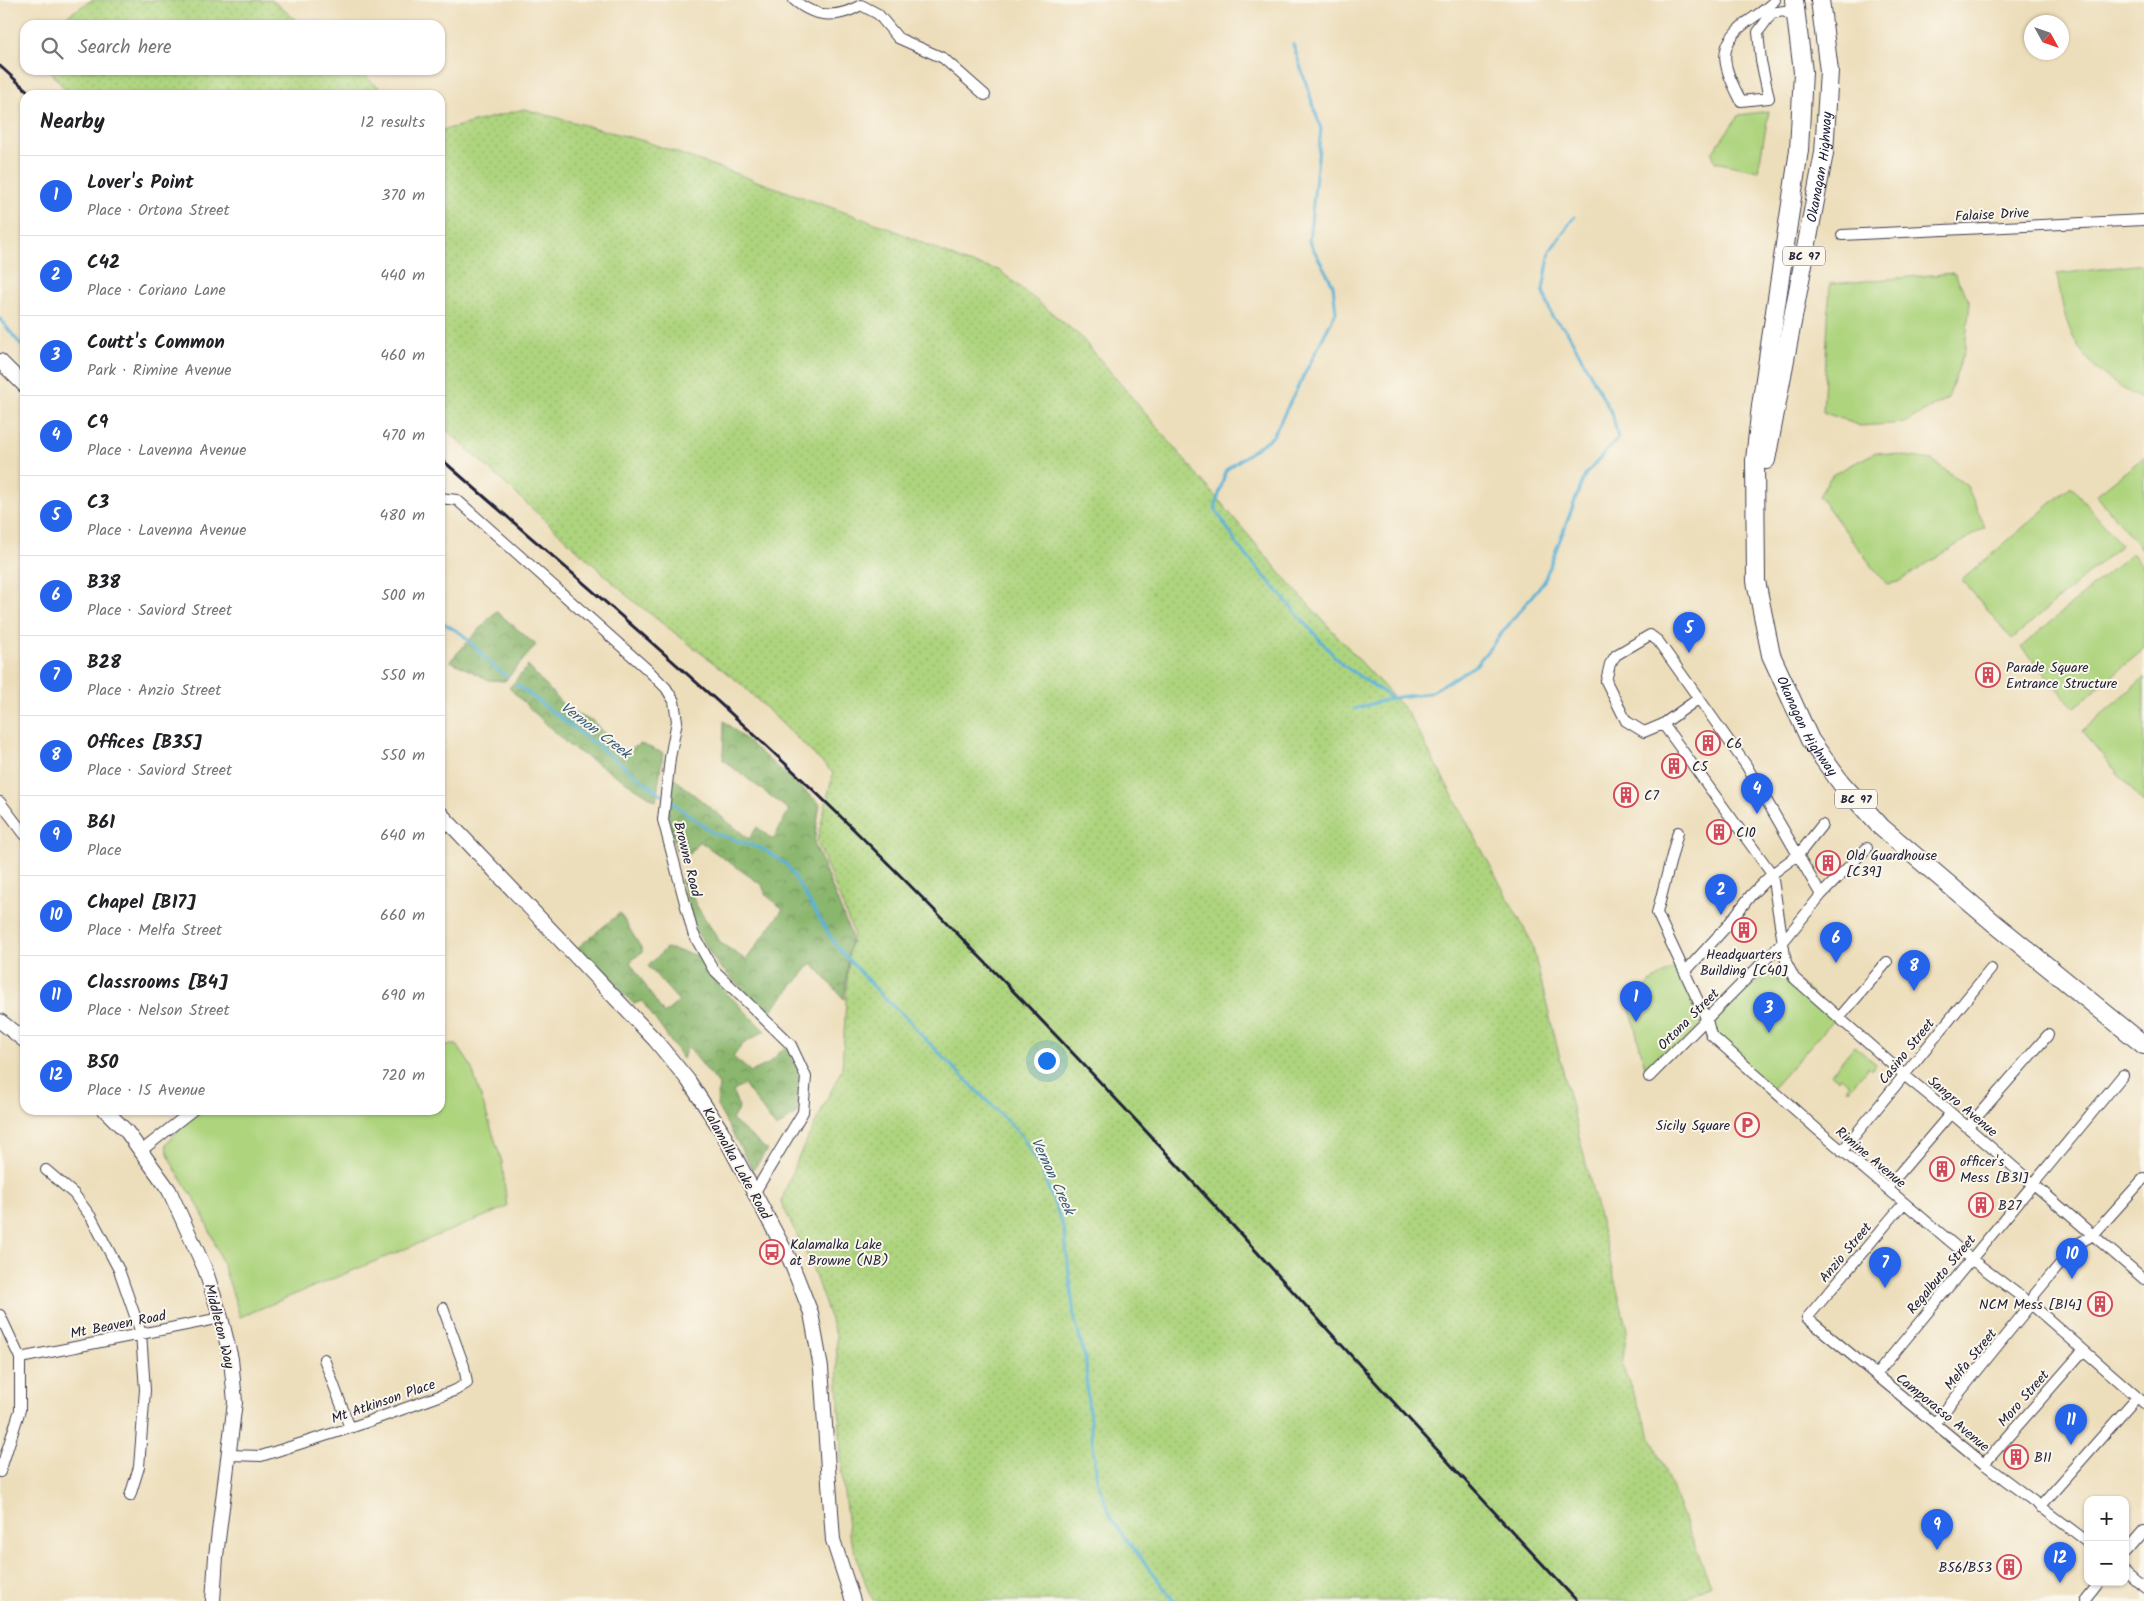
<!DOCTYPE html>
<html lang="en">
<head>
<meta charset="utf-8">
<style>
	:root { --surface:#fff; --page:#f6f6f6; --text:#202124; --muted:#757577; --line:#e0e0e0; --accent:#2563eb }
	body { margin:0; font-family:Kalam,sans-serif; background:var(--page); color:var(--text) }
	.controls { position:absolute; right:15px; bottom:15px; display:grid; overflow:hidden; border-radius:10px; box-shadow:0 1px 4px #0004 }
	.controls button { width:45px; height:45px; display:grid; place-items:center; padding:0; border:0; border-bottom:1px solid var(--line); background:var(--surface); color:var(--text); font:25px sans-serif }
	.compass { position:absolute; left:2024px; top:15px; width:45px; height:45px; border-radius:50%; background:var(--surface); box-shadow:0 1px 4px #0004; rotate:130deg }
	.you { position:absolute; left:1046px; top:1060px; width:18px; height:18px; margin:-12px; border:4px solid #fff; border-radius:50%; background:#1a73e8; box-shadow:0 0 0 8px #1a73e833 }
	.badge { display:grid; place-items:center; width:32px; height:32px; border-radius:50%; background:var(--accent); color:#fff; font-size:16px; font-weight:700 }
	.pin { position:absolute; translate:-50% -41px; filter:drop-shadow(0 1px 2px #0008) }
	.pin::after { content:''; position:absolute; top:26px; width:18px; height:15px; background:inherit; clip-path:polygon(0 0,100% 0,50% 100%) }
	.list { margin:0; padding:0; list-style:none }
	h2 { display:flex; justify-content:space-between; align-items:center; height:65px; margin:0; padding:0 20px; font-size:21px }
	h2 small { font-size:16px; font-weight:400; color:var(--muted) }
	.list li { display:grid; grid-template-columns:32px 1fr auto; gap:15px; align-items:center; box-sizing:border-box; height:80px; padding:0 20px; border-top:1px solid var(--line) }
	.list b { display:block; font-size:19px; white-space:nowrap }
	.list p { margin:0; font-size:16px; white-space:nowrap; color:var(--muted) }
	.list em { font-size:16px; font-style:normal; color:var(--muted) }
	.icon { flex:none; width:28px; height:28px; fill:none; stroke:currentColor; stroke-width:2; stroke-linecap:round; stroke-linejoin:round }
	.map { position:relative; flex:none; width:2144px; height:1601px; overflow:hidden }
	.search { position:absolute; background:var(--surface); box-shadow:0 1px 4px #0004; left:20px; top:20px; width:425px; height:55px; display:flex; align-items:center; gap:12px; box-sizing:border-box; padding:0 18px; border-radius:15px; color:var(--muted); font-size:19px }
	.panel { position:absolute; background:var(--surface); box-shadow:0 1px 4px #0004; left:20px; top:90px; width:425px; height:1025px; border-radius:15px }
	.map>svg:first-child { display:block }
	.grass { fill:url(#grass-dots); stroke:#687b5c }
	.forest { fill:url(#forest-crowns); stroke:#566c54 }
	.green { fill:#aed47e; stroke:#687b5c }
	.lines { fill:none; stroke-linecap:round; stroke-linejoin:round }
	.stream { stroke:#5ab2d7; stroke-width:3 }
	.street-casing { stroke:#403e4e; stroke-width:12 }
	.secondary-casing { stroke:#403e4e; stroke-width:16 }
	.highway-casing { stroke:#403e4e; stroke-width:20 }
	.street { stroke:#fff; stroke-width:10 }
	.secondary { stroke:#fff; stroke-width:14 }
	.highway { stroke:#fff; stroke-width:18 }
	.rail { stroke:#22223b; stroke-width:3 }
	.labels { text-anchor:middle; stroke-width:4; stroke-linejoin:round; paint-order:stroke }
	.shield { fill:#fbf7ec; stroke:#636270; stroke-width:1 }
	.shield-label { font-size:12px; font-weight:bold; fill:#22223b }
	.street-label { font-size:14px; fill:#22223b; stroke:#fbf7ec }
	.poi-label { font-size:14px; fill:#22223b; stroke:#fbf7ec; text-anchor:start }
	.water-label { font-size:15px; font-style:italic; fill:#385c79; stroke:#fbf7ec }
</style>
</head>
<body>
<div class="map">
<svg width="2144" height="1601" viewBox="0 0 2144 1601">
	<defs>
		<pattern id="grass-dots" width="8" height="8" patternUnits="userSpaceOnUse" patternTransform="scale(1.25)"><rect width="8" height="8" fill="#aed47e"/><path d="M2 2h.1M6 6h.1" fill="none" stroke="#95b66e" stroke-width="1.8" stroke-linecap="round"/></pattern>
		<pattern id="forest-crowns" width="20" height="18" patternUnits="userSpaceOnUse" patternTransform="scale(1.25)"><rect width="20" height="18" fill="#8ab66d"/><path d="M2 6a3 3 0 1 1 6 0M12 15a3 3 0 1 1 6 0" fill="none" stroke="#70945b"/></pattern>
	</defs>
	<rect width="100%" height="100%" fill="#fbf7ec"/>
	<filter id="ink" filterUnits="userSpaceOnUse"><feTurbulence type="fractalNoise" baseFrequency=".02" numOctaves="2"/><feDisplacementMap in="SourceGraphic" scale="10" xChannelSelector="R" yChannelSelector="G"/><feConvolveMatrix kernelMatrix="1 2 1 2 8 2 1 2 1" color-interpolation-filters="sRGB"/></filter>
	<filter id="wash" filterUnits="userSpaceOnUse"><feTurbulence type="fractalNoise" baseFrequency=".0096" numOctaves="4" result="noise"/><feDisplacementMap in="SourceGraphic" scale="20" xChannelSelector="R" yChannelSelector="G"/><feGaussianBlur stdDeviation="1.12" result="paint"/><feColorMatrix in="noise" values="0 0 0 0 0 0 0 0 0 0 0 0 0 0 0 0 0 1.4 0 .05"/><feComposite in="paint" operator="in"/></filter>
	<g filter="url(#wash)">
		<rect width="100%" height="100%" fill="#eddebb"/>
		<!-- grass -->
		<path class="grass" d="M 92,0 L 272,0 L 302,25 L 53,25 Z
			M 49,70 L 358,70 L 388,95 L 70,95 Z
			M 524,109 L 644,141 L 889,228 L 965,262 L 999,270 L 1080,336 L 1287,581 L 1408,713 L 1531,941 L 1627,1330 L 1622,1365 L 1711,1585 L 1682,1601 L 874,1601 L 869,1593 L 849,1535 L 842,1476 L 836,1335 L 811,1264 L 781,1202 L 796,1162 L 842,1069 L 849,949 L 854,934 L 817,841 L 833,773 L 741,684 L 631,599 L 440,424 L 440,131 Z"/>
		<!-- forest -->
		<path class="forest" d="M 496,611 L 536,645 L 505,681 L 489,680 L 450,661 Z
			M 528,666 L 570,712 L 593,721 L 622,753 L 641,744 L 663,753 L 656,801 L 568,745 L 509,688 Z
			M 724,721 L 820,804 L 814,842 L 851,935 L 844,999 L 812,963 L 768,1014 L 718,965 L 696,931 L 681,880 L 688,880 L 696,905 L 721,943 L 746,960 L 783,909 L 766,895 L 762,885 L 699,841 L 689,855 L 676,850 L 668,815 L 672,777 L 749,839 L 757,827 L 773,840 L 789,810 L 723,760 Z
			M 620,913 L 643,951 L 630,962 L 664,1014 L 679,1001 L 648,966 L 666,948 L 700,956 L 712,978 L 765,1031 L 743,1044 L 733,1057 L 751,1072 L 768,1064 L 786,1046 L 802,1077 L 798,1113 L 776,1128 L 744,1084 L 733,1092 L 739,1108 L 732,1120 L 767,1150 L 753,1170 L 717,1106 L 719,1085 L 687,1046 L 683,1059 L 642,1001 L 634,1004 L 577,948 Z"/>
		<!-- green -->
		<path class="green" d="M 1769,111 L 1758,171 L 1715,162 L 1712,153 L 1739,115 Z
			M 2144,264 L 2144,400 C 2119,389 2091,368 2077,344 C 2064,323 2061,297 2057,274 Z
			M 1954,273 L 1970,302 L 1965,349 L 1948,398 L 1904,423 L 1860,426 L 1823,412 L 1830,284 Z
			M 1876,452 L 1932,460 L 1967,486 L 1985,527 L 1898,582 L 1888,584 L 1881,578 L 1819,496 L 1832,475 Z
			M 2144,457 L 2144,552 L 2096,495 Z
			M 2071,486 L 2121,545 L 2012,639 L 1962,580 Z
			M 2132,553 L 2144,567 L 2144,649 L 2074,708 L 2021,647 Z
			M 2144,678 L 2144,802 L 2143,803 L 2082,731 Z
			M 1681,964 L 1707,1020 L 1647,1075 L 1630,1008 L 1650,982 Z
			M 1772,973 L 1794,978 L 1837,1016 L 1772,1089 L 1716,1039 C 1715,1036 1714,1030 1715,1027 C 1719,1008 1755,982 1772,973 Z
			M 440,1045 L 457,1045 L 471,1066 L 502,1162 L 507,1207 L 240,1317 C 230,1283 215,1240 200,1209 C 189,1187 170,1169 166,1145 L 186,1121 L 202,1110 L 440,1110 Z
			M 1854,1046 L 1876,1064 L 1871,1070 L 1868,1067 L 1849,1090 L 1846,1088 L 1849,1084 L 1840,1077 L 1838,1079 L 1831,1074 Z"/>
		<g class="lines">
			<!-- stream -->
			<path class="stream" d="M 1293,44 L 1321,129 L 1309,241 L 1333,285 L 1336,312 L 1273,436 L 1226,470 L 1215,508 L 1238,546 L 1341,664 L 1392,698
				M 0,319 L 25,350
				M 440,621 L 462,634 L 491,664 L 506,676
				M 516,684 L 662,795
				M 1354,709 L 1392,698 L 1429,693 L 1476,665 L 1544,581 L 1585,475 L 1618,438 L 1613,416 L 1567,331 L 1552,317 L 1543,290 L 1550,251 L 1574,217
				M 672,802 L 713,833 L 763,849 L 787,865 L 837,947 L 887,1001 L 909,1020 L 916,1030 L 1022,1136 L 1042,1172 L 1064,1229 L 1074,1316 L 1086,1362 L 1087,1393 L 1097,1480 L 1113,1522 L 1174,1601"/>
		</g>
	</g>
	<g filter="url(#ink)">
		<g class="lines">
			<defs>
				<path id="street" d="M 794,0 C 815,18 837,19 861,5 L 878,14 L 898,38 L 943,58 L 985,95
					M 1775,0 C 1767,9 1757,15 1747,22 C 1713,47 1725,69 1741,101 L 1769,98 L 1761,61 L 1758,32 L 1772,13 L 1784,11 L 1797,19
					M 1842,235 L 2144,220
					M 440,498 L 457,500 L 648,670 L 666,688 L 674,701 L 677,721 L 670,758 L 663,820 L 693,933 L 713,969 L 791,1045 L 806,1077 L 803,1112 L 755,1192
					M 1698,699 L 1663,724 L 1644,732 L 1626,721 L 1606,681 L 1610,664 L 1616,655 L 1650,635 L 1658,641 L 1746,765 L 1821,895
					M 1663,724 L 1772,874 L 1786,962 L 1794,978 L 1904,1075 L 1951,1113 L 2144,1279
					M 0,802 L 25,835
					M 1678,832 L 1657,913 L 1707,1020 L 1711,1035 L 1819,1131 L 1971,1259 L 2031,1304 L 2144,1403
					M 1685,972 L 1727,926 L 1751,895 L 1772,874 L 1799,854 L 1822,825
					M 1839,1018 L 1887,962
					M 1649,1077 L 1782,943 L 1821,895 L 1867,848
					M 1968,1127 L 2048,1035
					M 141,1151 L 193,1110
					M 1842,1151 L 1991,969
					M 46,1170 L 74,1194 L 91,1217 L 119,1270 L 141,1333 L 145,1390 L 139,1467 L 130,1496
					M 1887,1188 L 1951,1113
					M 1904,1203 L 1807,1318 L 1984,1464 L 2088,1542
					M 0,1315 L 20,1358 L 20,1410 L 0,1472
					M 20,1358 L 221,1318
					M 324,1359 L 350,1428
					M 1876,1375 L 2123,1075
					M 1935,1423 L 2031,1304 L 2035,1294 L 2076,1245 L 2093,1235 L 2144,1178
					M 230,1455 L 261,1456 L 350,1428 L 456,1390 L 467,1383 L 464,1366 L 443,1308
					M 1984,1464 L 2083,1351
					M 2040,1507 L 2137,1397
					M 2125,1553 L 2144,1531
					M 2125,1571 L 2144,1587
					M 2085,1601 L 2100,1582"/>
				<path id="secondary" d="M 0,361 L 25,386
					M 440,813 L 655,1040 L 688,1080 L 721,1130 L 790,1260 L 811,1313 L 821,1368 L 833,1540 L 853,1601
					M 0,1021 L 25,1041
					M 105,1110 L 127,1132 L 169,1190 L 205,1269 L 221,1318 L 231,1359 L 235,1402 L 216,1556 L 213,1601"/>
				<g id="highway">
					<path id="s1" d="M 1794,0 L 1803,72 L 1799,150 L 1761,406 L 1755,460 L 1756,581 L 1771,655 L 1810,740 L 1841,783 L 1881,827 L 1994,923 L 2144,1045"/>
					<path id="s2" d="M 1766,460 L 1824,153 L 1829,71 L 1820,0"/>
				</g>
			</defs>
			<!-- street casing -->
			<use href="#street" class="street-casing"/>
			<!-- secondary casing -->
			<use href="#secondary" class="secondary-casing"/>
			<!-- highway casing -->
			<use href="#highway" class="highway-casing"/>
			<!-- street -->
			<use href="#street" class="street"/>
			<!-- secondary -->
			<use href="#secondary" class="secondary"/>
			<!-- highway -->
			<use href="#highway" class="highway"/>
			<!-- rail -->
			<path class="rail" d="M 0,66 L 32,95
				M 440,458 C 572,574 707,687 833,809 C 881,856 929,904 976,953 C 1183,1163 1375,1387 1577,1601"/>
		</g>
	</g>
	<!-- icons -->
	<defs>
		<symbol id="building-ring" viewBox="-11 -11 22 22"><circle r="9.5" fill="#fbf7ec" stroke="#d1495b" stroke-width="1.5"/><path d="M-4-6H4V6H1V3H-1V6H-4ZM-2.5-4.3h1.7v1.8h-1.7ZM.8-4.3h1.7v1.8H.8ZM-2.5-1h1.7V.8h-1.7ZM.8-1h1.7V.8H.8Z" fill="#d1495b"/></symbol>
		<symbol id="parking-ring" viewBox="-11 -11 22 22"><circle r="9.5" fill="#fbf7ec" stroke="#d1495b" stroke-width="1.5"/><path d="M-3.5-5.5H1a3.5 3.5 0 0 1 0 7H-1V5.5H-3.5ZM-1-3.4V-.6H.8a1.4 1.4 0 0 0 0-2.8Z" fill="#d1495b"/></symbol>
		<symbol id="bus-ring" viewBox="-11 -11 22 22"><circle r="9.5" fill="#fbf7ec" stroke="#d1495b" stroke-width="1.5"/><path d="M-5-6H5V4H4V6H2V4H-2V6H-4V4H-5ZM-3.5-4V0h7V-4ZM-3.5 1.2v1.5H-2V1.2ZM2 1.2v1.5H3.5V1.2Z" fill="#d1495b"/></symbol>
	</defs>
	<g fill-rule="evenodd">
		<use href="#building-ring" x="1974" y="661" width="28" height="28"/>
		<use href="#building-ring" x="1694" y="729" width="28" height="28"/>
		<use href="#building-ring" x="1660" y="752" width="28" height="28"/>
		<use href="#building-ring" x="1612" y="781" width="28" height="28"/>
		<use href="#building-ring" x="1705" y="818" width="28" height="28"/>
		<use href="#building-ring" x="1814" y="849" width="28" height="28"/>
		<use href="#building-ring" x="1730" y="916" width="28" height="28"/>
		<use href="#parking-ring" x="1733" y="1111" width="28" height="28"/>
		<use href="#building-ring" x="1928" y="1155" width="28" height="28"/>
		<use href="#building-ring" x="1967" y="1191" width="28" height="28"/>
		<use href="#bus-ring" x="758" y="1238" width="28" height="28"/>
		<use href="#building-ring" x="2086" y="1290" width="28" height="28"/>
		<use href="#building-ring" x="2002" y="1443" width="28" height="28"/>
		<use href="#building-ring" x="1995" y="1553" width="28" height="28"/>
	</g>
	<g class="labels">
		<!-- shield labels -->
		<g class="shield">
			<rect x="1783" y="246.5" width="42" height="19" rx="4"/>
			<rect x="1835" y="789.5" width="42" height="19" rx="4"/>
		</g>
		<g class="shield-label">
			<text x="1804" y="260">BC 97</text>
			<text x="1856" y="803">BC 97</text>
		</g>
		<!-- street labels -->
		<g class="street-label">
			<text dy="5" stroke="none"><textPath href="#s2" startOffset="298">Okanagan Highway</textPath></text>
			<text transform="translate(1992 214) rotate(-3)" y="5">Falaise Drive</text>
			<text dy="5" stroke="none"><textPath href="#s1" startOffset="740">Okanagan Highway</textPath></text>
			<text transform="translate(688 859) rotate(76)" y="5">Browne Road</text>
			<text transform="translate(1688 1019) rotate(-45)" y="5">Ortona Street</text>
			<text transform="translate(1906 1051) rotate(-51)" y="5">Casino Street</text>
			<text transform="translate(1963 1106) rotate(40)" y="5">Sangro Avenue</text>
			<text transform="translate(1871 1157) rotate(40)" y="5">Rimine Avenue</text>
			<text transform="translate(737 1163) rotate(61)" y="5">Kalamalka Lake Road</text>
			<text transform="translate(1845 1252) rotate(-50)" y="5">Anzio Street</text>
			<text transform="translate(1941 1274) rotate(-50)" y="5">Regalbuto Street</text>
			<text transform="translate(118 1324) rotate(-11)" y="5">Mt Beaven Road</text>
			<text transform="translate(220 1326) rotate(76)" y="5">Middleton Way</text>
			<text transform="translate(1970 1359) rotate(-51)" y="5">Melfa Street</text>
			<text transform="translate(2023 1398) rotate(-49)" y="5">Moro Street</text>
			<text transform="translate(383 1401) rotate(-19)" y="5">Mt Atkinson Place</text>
			<text transform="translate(1943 1412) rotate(39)" y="5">Camporasso Avenue</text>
		</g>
		<!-- poi labels -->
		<g class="poi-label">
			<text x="2006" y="672">Parade Square<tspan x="2006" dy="16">Entrance Structure</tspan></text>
			<text x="1726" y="748">C6</text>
			<text x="1692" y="771">C5</text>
			<text x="1644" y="800">C7</text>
			<text x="1736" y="837">C10</text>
			<text x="1846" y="860">Old Guardhouse<tspan x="1846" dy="16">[C39]</tspan></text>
			<text x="1744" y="959" text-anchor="middle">Headquarters<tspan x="1744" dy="16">Building [C40]</tspan></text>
			<text x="1730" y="1130" text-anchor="end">Sicily Square</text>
			<text x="1960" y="1166">officer's<tspan x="1960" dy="16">Mess [B31]</tspan></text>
			<text x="1998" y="1210">B27</text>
			<text x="790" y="1249">Kalamalka Lake<tspan x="790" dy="16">at Browne (NB)</tspan></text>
			<text x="2082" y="1309" text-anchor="end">NCM Mess [B14]</text>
			<text x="2034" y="1462">B11</text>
			<text x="1992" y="1572" text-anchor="end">B56/B53</text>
		</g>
		<!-- water labels -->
		<g class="water-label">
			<text transform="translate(596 730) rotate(37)" y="5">Vernon Creek</text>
			<text transform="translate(1053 1176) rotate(65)" y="5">Vernon Creek</text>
		</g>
	</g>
</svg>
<div class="controls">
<button>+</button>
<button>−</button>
</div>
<svg class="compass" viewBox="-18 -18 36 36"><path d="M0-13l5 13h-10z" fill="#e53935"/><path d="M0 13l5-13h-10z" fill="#757577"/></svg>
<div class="you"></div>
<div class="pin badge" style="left:1636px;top:1022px">1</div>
<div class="pin badge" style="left:1721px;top:915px">2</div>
<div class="pin badge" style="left:1769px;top:1033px">3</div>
<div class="pin badge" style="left:1757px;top:814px">4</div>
<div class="pin badge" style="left:1689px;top:653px">5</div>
<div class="pin badge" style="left:1836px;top:963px">6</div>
<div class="pin badge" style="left:1885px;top:1288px">7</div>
<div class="pin badge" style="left:1914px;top:991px">8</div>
<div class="pin badge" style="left:1937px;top:1550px">9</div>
<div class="pin badge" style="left:2072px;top:1279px">10</div>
<div class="pin badge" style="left:2071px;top:1445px">11</div>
<div class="pin badge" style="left:2060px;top:1583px">12</div>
<div class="search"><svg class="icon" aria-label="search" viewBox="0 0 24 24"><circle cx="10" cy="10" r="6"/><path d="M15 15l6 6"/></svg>Search here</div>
<section class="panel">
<h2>Nearby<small>12 results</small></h2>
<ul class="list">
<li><span class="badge">1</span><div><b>Lover's Point</b><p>Place · Ortona Street</p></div><em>370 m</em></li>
<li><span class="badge">2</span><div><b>C42</b><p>Place · Coriano Lane</p></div><em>440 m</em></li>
<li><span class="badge">3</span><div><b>Coutt's Common</b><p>Park · Rimine Avenue</p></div><em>460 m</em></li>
<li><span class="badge">4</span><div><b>C9</b><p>Place · Lavenna Avenue</p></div><em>470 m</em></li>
<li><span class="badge">5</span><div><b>C3</b><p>Place · Lavenna Avenue</p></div><em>480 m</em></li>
<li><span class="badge">6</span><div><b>B38</b><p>Place · Saviord Street</p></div><em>500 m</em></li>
<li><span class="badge">7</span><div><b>B28</b><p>Place · Anzio Street</p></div><em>550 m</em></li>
<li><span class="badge">8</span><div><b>Offices [B35]</b><p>Place · Saviord Street</p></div><em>550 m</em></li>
<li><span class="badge">9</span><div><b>B61</b><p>Place</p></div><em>640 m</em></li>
<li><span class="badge">10</span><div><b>Chapel [B17]</b><p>Place · Melfa Street</p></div><em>660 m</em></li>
<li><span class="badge">11</span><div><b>Classrooms [B4]</b><p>Place · Nelson Street</p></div><em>690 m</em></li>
<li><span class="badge">12</span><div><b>B50</b><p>Place · 15 Avenue</p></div><em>720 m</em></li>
</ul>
</section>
</div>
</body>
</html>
